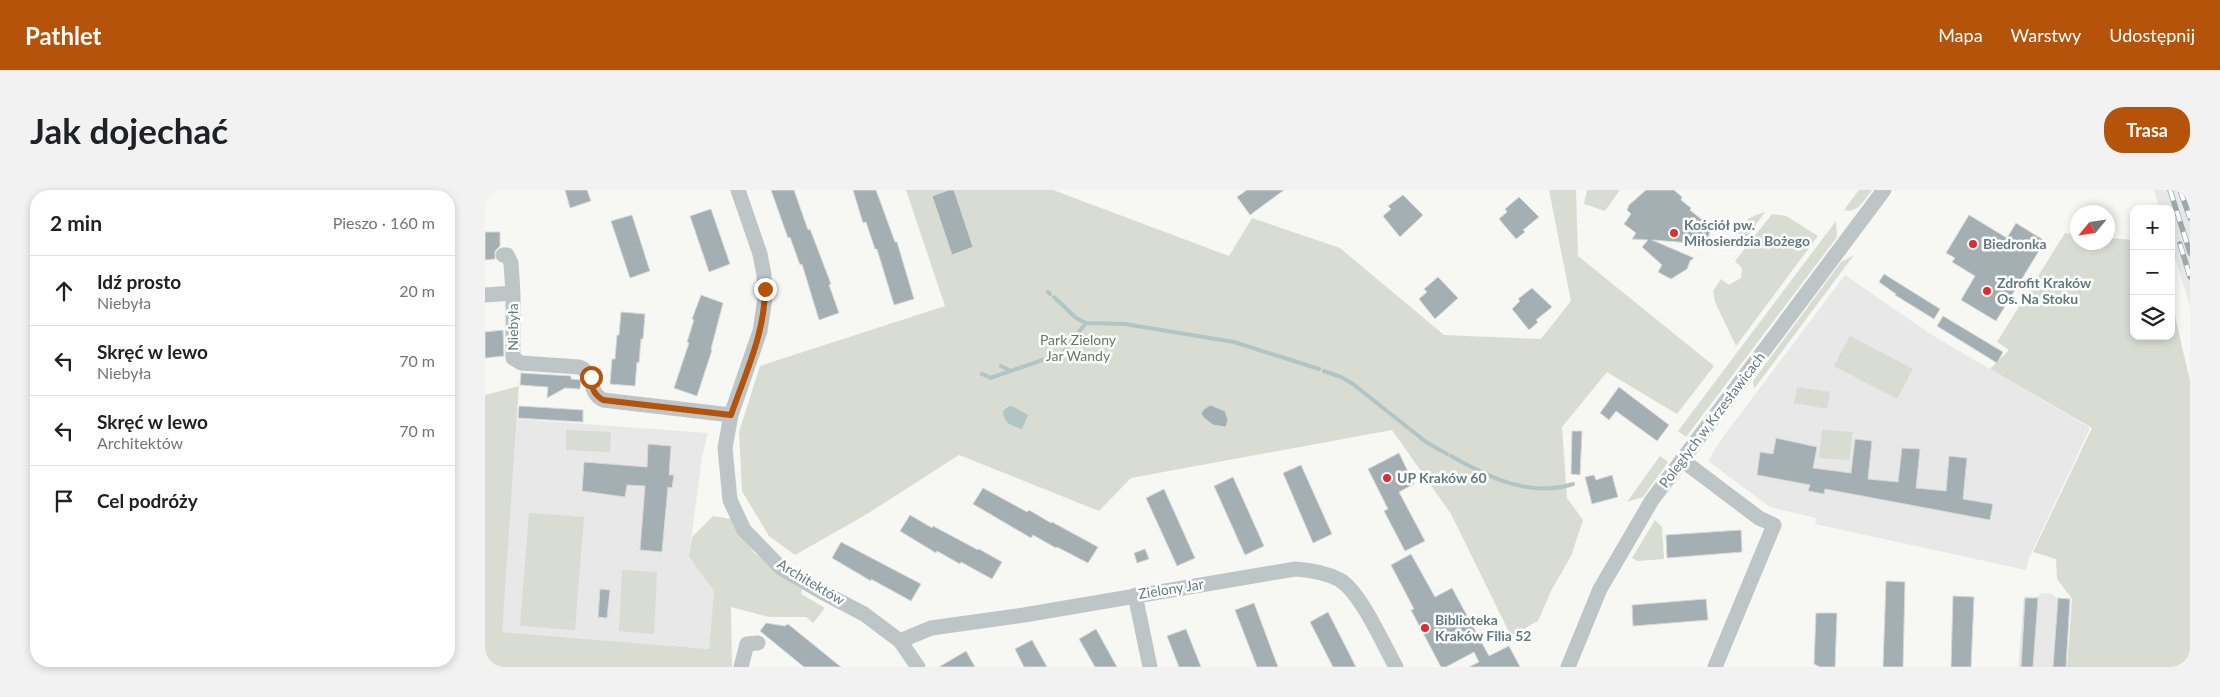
<!DOCTYPE html>
<html lang="pl">
<head>
<meta charset="utf-8">
<style>
	:root { --surface:#fff; --page:#f2f2f2; --text:#202124; --muted:#757577; --line:#e0e0e0; --accent:#b45309 }
	body { margin:0; font-family:Lato,sans-serif; background:var(--page); color:var(--text) }
	.controls { position:absolute; right:15px; top:15px; display:grid; overflow:hidden; border-radius:10px; box-shadow:0 2px 8px #0003 }
	.controls button { width:45px; height:45px; display:grid; place-items:center; padding:0; border:0; border-bottom:1px solid var(--line); background:var(--surface); color:var(--text); font:25px sans-serif }
	.compass { position:absolute; left:1585px; top:15px; width:45px; height:45px; border-radius:50%; background:var(--surface); box-shadow:0 2px 8px #0003; rotate:241deg }
	.stop { position:absolute; width:15px; height:15px; margin:-11px; border:4px solid #b45309; border-radius:50%; background:#fff }
	.stop.end { background:#b45309; border-color:#fff; box-shadow:0 1px 5px #0008 }
	.list { margin:0; padding:0; list-style:none }
	h2 { display:flex; justify-content:space-between; align-items:center; height:65px; margin:0; padding:0 20px; font-size:21px }
	h2 small { font-size:16px; font-weight:400; color:var(--muted) }
	.list li { display:grid; grid-template-columns:32px 1fr auto; gap:15px; align-items:center; box-sizing:border-box; height:70px; padding:0 20px; border-top:1px solid var(--line) }
	.list b { display:block; font-size:19px; white-space:nowrap }
	.list p { margin:0; font-size:16px; white-space:nowrap; color:var(--muted) }
	.list em { font-size:16px; font-style:normal; color:var(--muted) }
	.icon { flex:none; width:28px; height:28px; fill:none; stroke:currentColor; stroke-width:2; stroke-linecap:round; stroke-linejoin:round }
	.map { position:relative; flex:none; width:1705px; height:477px; overflow:hidden; border-radius:20px }
	header { display:flex; align-items:center; gap:30px; box-sizing:border-box; height:70px; padding:0 25px; background:var(--accent); color:#fff }
	header strong { font-size:24px }
	nav { display:flex; gap:28px; margin-inline-start:auto; font-size:18px }
	.intro { display:flex; align-items:center; justify-content:space-between; box-sizing:border-box; height:120px; padding:0 30px }
	h1 { margin:0; font-size:35px }
	.button { padding:12px 22px; border-radius:20px; background:var(--accent); color:#fff; font-size:18px; font-weight:700 }
	main { display:flex; gap:30px; padding:0 30px }
	aside { flex:1; background:var(--surface); border-radius:20px; box-shadow:0 2px 8px #0003 }
	.map>svg:first-child { display:block }
	.built { fill:#e8e8e8 }
	.green { fill:#d8dcd3 }
	.water { fill:#b3c4c5 }
	.lines { fill:none; stroke-linecap:round; stroke-linejoin:round }
	.stream { stroke:#b3c4c5; stroke-width:4 }
	.building { fill:#a3afb2; stroke:#d9d8d7 }
	.minor { stroke:#bec5c7; stroke-width:15 }
	.rail-casing { stroke:#9ea8ab; stroke-width:5.5 }
	.rail { stroke:#fff; stroke-width:4; stroke-dasharray:11; stroke-linecap:butt }
	.route { stroke:#b45309; stroke-width:6 }
	.poi-dot { fill:#e02c2d; stroke:#fff; stroke-width:2 }
	.labels { text-anchor:middle; stroke-width:5; stroke-linejoin:round; paint-order:stroke }
	.poi-label { font-size:14px; font-weight:bold; fill:#637a7f; stroke:#fff; text-anchor:start }
	.street-label { font-size:14px; fill:#637a7f; stroke:#fff }
	.park-label { font-size:14px; fill:#6a7762; stroke:#fff }
</style>
</head>
<body>
<header>
<strong>Pathlet</strong>
<nav><a>Mapa</a><a>Warstwy</a><a>Udostępnij</a></nav>
</header>
<div class="intro"><h1>Jak dojechać</h1><a class="button">Trasa</a></div>
<main>
<aside>
<h2>2 min<small>Pieszo · 160 m</small></h2>
<ul class="list">
<li><svg class="icon" aria-label="ahead" viewBox="0 0 24 24"><path d="M12 20V5M6 11l6-6 6 6"/></svg><div><b>Idź prosto</b><p>Niebyła</p></div><em>20 m</em></li>
<li><svg class="icon" aria-label="left" viewBox="0 0 24 24"><path d="M17 20v-9H6M10 6l-5 5 5 5"/></svg><div><b>Skręć w lewo</b><p>Niebyła</p></div><em>70 m</em></li>
<li><svg class="icon" aria-label="left" viewBox="0 0 24 24"><path d="M17 20v-9H6M10 6l-5 5 5 5"/></svg><div><b>Skręć w lewo</b><p>Architektów</p></div><em>70 m</em></li>
<li><svg class="icon" aria-label="arrive" viewBox="0 0 24 24"><path d="M6 21V4h12l-3 4 3 4H6"/></svg><div><b>Cel podróży</b></div></li>
</ul>
</aside>
<div class="map">
<svg width="1705" height="477" viewBox="0 0 1705 477">
	<rect width="100%" height="100%" fill="#f7f7f4"/>
	<!-- built -->
	<path class="built" d="M 1669,0 L 1703,0 L 1705,4 L 1705,116 L 1686,55 L 1686,19 L 1675,19 Z
		M 1360,85 L 1447,145 L 1605,238 L 1544,368 L 1541,380 L 1330,334 L 1331,328 L 1285,317 L 1223,271 L 1235,251 Z
		M 32,229 L 223,243 L 217,267 L 204,365 L 229,401 L 224,459 L 16,442 Z
		M 1557,403 L 1567,404 L 1572,408 L 1585,409 L 1581,477 L 1533,477 L 1539,406 L 1552,407 Z"/>
	<!-- green -->
	<path class="green" d="M 421,0 L 568,0 L 744,66 L 767,28 L 855,58 L 959,145 L 1056,149 L 1086,111 L 1064,0 L 1091,0 L 1093,66 L 1229,176 L 1192,224 L 1122,182 L 1077,237 L 1082,308 L 1098,330 L 1086,366 L 1066,401 L 1053,431 L 1026,446 L 966,324 L 907,240 L 646,288 L 614,321 L 474,265 L 382,324 L 310,365 L 284,346 L 257,301 L 254,242 L 275,176 L 460,116 Z
		M 1102,0 L 1135,0 L 1120,21 L 1099,14 Z
		M 1374,0 L 1387,0 C 1379,10 1373,24 1359,20 Z
		M 1280,22 L 1262,47 L 1257,48 L 1252,41 C 1258,30 1269,25 1280,22 Z
		M 1287,24 L 1301,26 L 1333,46 L 1251,156 L 1230,112 L 1228,101 L 1236,89 L 1244,95 L 1256,88 L 1257,78 L 1250,71 Z
		M 1351,31 L 1352,47 L 1201,247 L 1193,241 Z
		M 1580,43 L 1592,45 L 1592,52 L 1622,52 L 1623,48 L 1649,50 L 1649,146 L 1686,146 L 1686,109 L 1705,191 L 1705,477 L 1582,477 L 1587,409 L 1572,389 L 1571,369 L 1548,362 L 1607,238 L 1505,179 L 1524,160 L 1512,152 Z
		M 1369,65 L 1269,199 L 1268,191 L 1356,72 Z
		M 1365,146 L 1428,179 L 1412,209 L 1349,176 Z
		M 34,196 L 17,442 L 224,459 L 229,401 L 204,366 L 207,347 L 228,326 L 247,329 L 269,363 L 318,396 L 316,404 L 340,418 L 328,433 L 321,427 L 284,427 L 246,417 L 247,477 L 0,477 L 0,205 Z
		M 1312,197 L 1345,202 L 1342,219 L 1309,213 Z
		M 81,240 L 126,242 L 125,262 L 81,260 Z
		M 1337,240 L 1368,242 L 1364,270 L 1334,268 Z
		M 1175,266 L 1183,272 L 1158,307 L 1142,312 Z
		M 44,323 L 99,327 L 90,440 L 35,436 Z
		M 1170,330 L 1177,337 L 1179,369 L 1152,371 L 1147,368 Z
		M 137,380 L 172,382 L 169,444 L 134,441 Z"/>
	<!-- water -->
	<path class="water" d="M 524,216 L 529,217 L 543,225 L 537,239 C 526,235 519,234 518,221 Z"/>
	<g class="lines">
		<!-- stream -->
		<path class="stream" d="M 563,102 L 565,104
			M 569,107 L 591,128 L 601,133 L 640,134 L 749,152 L 834,179
			M 590,147 L 601,133
			M 516,176 L 526,181
			M 839,181 L 856,187 L 868,194 L 941,252 L 962,264
			M 497,184 L 506,188
			M 505,188 L 578,163 L 587,151
			M 966,266 C 1003,287 1045,308 1088,294"/>
	</g>
	<!-- building -->
	<path class="building" d="M 80,0 L 102,0 L 106,11 L 85,18 Z
		M 286,0 L 309,0 L 323,40 L 325,39 L 346,94 L 344,95 L 354,123 L 334,130 L 317,74 L 315,75 L 305,47 L 303,48 Z
		M 368,0 L 391,0 L 410,52 L 412,52 L 429,109 L 409,115 L 392,59 L 390,59 L 381,32 L 378,33 Z
		M 464,0 L 469,0 L 488,57 L 467,65 L 447,6 Z
		M 762,0 L 799,0 L 765,25 L 752,7 Z
		M 1161,0 L 1189,0 L 1197,7 L 1196,10 L 1206,18 L 1205,20 L 1227,38 L 1220,54 L 1167,50 L 1209,68 L 1205,71 L 1202,79 L 1186,89 L 1173,82 L 1177,75 L 1157,57 L 1163,50 L 1147,49 L 1151,43 L 1139,34 L 1146,24 L 1142,20 L 1144,15 Z
		M 918,5 L 938,25 L 915,47 L 898,26 L 906,19 L 903,16 Z
		M 1034,7 L 1054,27 L 1038,40 L 1040,42 L 1031,49 L 1014,29 L 1022,22 L 1020,19 Z
		M 226,19 L 245,74 L 224,82 L 205,26 Z
		M 147,25 L 165,81 L 145,88 L 126,31 Z
		M 1484,25 L 1522,48 L 1531,33 L 1560,51 L 1511,131 L 1476,110 L 1490,86 L 1467,72 L 1470,68 L 1461,63 Z
		M 0,42 L 15,42 L 15,56 L 10,61 L 10,69 L 0,70 Z
		M 1399,84 L 1455,119 L 1449,129 L 1410,105 L 1411,104 L 1394,92 Z
		M 953,87 L 973,108 L 950,129 L 934,109 L 942,102 L 939,99 Z
		M 1047,98 L 1067,117 L 1051,130 L 1053,132 L 1044,140 L 1027,119 L 1035,111 L 1033,109 Z
		M 216,105 L 238,113 L 226,159 L 227,160 L 212,206 L 189,198 L 204,153 L 202,152 L 209,130 L 207,129 Z
		M 136,122 L 160,124 L 158,149 L 156,149 L 154,173 L 152,172 L 150,196 L 125,194 L 127,169 L 130,169 L 132,145 L 134,145 Z
		M 1458,126 L 1518,162 L 1512,173 L 1452,136 Z
		M 18,140 L 19,166 L 0,168 L 0,142 Z
		M 36,183 L 86,186 L 86,189 L 96,190 L 95,199 L 80,198 L 62,208 L 63,197 L 35,195 Z
		M 1134,197 L 1184,235 L 1172,251 L 1131,221 L 1124,230 L 1115,223 Z
		M 725,215 L 740,221 L 743,230 L 741,237 L 728,235 L 719,228 L 716,224 L 718,220 Z
		M 34,216 L 98,220 L 98,232 L 33,228 Z
		M 1087,241 L 1097,241 L 1095,285 L 1086,284 Z
		M 1291,248 L 1332,257 L 1328,278 L 1366,283 L 1370,249 L 1387,251 L 1383,289 L 1413,292 L 1417,258 L 1435,259 L 1431,298 L 1461,301 L 1464,266 L 1482,268 L 1478,309 L 1508,314 L 1505,330 L 1340,299 L 1339,304 L 1323,301 L 1325,295 L 1272,285 L 1275,262 L 1288,264 Z
		M 163,254 L 186,256 L 184,285 L 189,285 L 187,298 L 183,297 L 177,362 L 155,360 L 160,296 L 142,295 L 140,307 L 97,301 L 99,272 L 162,277 Z
		M 914,263 L 929,294 L 914,302 L 940,351 L 920,361 L 899,321 L 903,319 L 883,279 Z
		M 816,275 L 847,344 L 828,353 L 798,283 Z
		M 1109,285 L 1111,290 L 1127,285 L 1133,307 L 1107,314 L 1100,287 Z
		M 748,287 L 779,356 L 760,365 L 729,296 Z
		M 498,298 L 542,322 L 544,320 L 566,333 L 567,332 L 613,357 L 603,373 L 572,357 L 571,358 L 548,345 L 546,348 L 488,314 Z
		M 679,299 L 710,368 L 692,376 L 661,308 Z
		M 425,325 L 447,338 L 448,336 L 493,360 L 494,359 L 517,372 L 507,389 L 476,372 L 475,374 L 452,361 L 451,363 L 415,341 Z
		M 1256,340 L 1257,362 L 1182,368 L 1181,345 Z
		M 356,352 L 436,394 L 426,411 L 386,389 L 386,391 L 347,368 Z
		M 660,359 L 664,369 L 652,373 L 649,363 Z
		M 926,364 L 950,407 L 967,398 L 1004,466 L 1024,456 L 1035,477 L 984,477 L 994,472 L 989,462 L 961,477 L 956,477 L 926,420 L 929,419 L 906,375 Z
		M 1401,391 L 1420,392 L 1418,477 L 1398,477 Z
		M 115,399 L 125,400 L 122,428 L 113,427 Z
		M 1468,406 L 1489,407 L 1486,477 L 1466,477 Z
		M 1540,408 L 1553,408 L 1548,477 L 1536,477 Z
		M 1573,408 L 1585,409 L 1581,477 L 1568,477 Z
		M 1221,409 L 1223,430 L 1148,436 L 1147,415 Z
		M 769,413 L 793,477 L 772,477 L 750,420 Z
		M 843,422 L 871,477 L 848,477 L 825,432 Z
		M 1331,423 L 1352,423 L 1350,477 L 1335,477 L 1329,474 Z
		M 281,433 L 300,436 L 303,434 L 356,477 L 319,477 L 275,441 Z
		M 611,439 L 632,477 L 610,477 L 594,449 Z
		M 701,439 L 716,477 L 694,477 L 682,446 Z
		M 547,450 L 562,477 L 539,477 L 530,459 Z
		M 481,461 L 490,477 L 454,477 Z"/>
	<g class="lines">
		<!-- minor -->
		<path class="minor" d="M 253,0 L 275,64 L 279,85 L 280,108 L 275,141 L 246,225 L 240,258 L 245,310 L 259,340 L 296,378 L 337,402 L 379,424 L 415,451 L 433,477
			M 18,65 L 22,65 L 26,73 L 28,103
			M 0,105 L 28,103 L 28,168 L 36,173 L 94,177 C 114,185 100,200 118,210 L 246,225
			M 1197,270 L 1274,328 L 1289,335 L 1230,477
			M 650,405 L 665,477
			M 415,451 L 446,438 L 539,425 L 810,379 C 825,380 842,383 855,390 C 876,403 898,454 911,477
			M 256,477 L 262,454 L 273,453
			M 1083,477 L 1115,399 L 1167,310 L 1399,0"/>
		<defs>
			<path id="rail" d="M 1685,0 L 1705,63
				M 1695,0 L 1705,28
				M 1695,54 L 1705,87"/>
		</defs>
		<!-- rail casing -->
		<use href="#rail" class="rail-casing"/>
		<!-- rail -->
		<use href="#rail" class="rail"/>
	</g>
	<g class="lines">
		<!-- route -->
		<path class="route" d="M 106,187 C 107,198 108,204 118,210 L 246,225 C 260,184 280,143 280,99"/>
	</g>
	<!-- markers -->
	<g class="poi-dot">
		<circle cx="1189" cy="43" r="5"/>
		<circle cx="1488" cy="54" r="5"/>
		<circle cx="1502" cy="101" r="5"/>
		<circle cx="902" cy="288" r="5"/>
		<circle cx="940" cy="438" r="5"/>
	</g>
	<g class="labels">
		<!-- poi labels -->
		<g class="poi-label">
			<text x="1199" y="40">Kościół pw.<tspan x="1199" dy="16">Miłosierdzia Bożego</tspan></text>
			<text x="1498" y="59">Biedronka</text>
			<text x="1512" y="98">Zdrofit Kraków<tspan x="1512" dy="16">Os. Na Stoku</tspan></text>
			<text x="912" y="293">UP Kraków 60</text>
			<text x="950" y="435">Biblioteka<tspan x="950" dy="16">Kraków Filia 52</tspan></text>
		</g>
		<!-- street labels -->
		<g class="street-label">
			<text transform="translate(28 137) rotate(-90)" y="5">Niebyła</text>
			<text transform="translate(1227 230) rotate(-53)" y="5">Poległych w Krzesławicach</text>
			<text transform="translate(326 392) rotate(31)" y="5">Architektów</text>
			<text transform="translate(686 399) rotate(-9)" y="5">Zielony Jar</text>
		</g>
		<!-- park labels -->
		<g class="park-label">
			<text x="593" y="155">Park Zielony<tspan x="593" dy="16">Jar Wandy</tspan></text>
		</g>
	</g>
</svg>
<div class="controls">
<button>+</button>
<button>−</button>
<button><svg class="icon" aria-label="layers" viewBox="0 0 24 24"><path d="M12 4l9 5-9 5-9-5zM3 14l9 5 9-5"/></svg></button>
</div>
<svg class="compass" viewBox="-18 -18 36 36"><path d="M0-13l5 13h-10z" fill="#e53935"/><path d="M0 13l5-13h-10z" fill="#757577"/></svg>
<div class="stop" style="left:106px;top:187px"></div>
<div class="stop end" style="left:280px;top:99px"></div>
</div>
</main>
</body>
</html>
